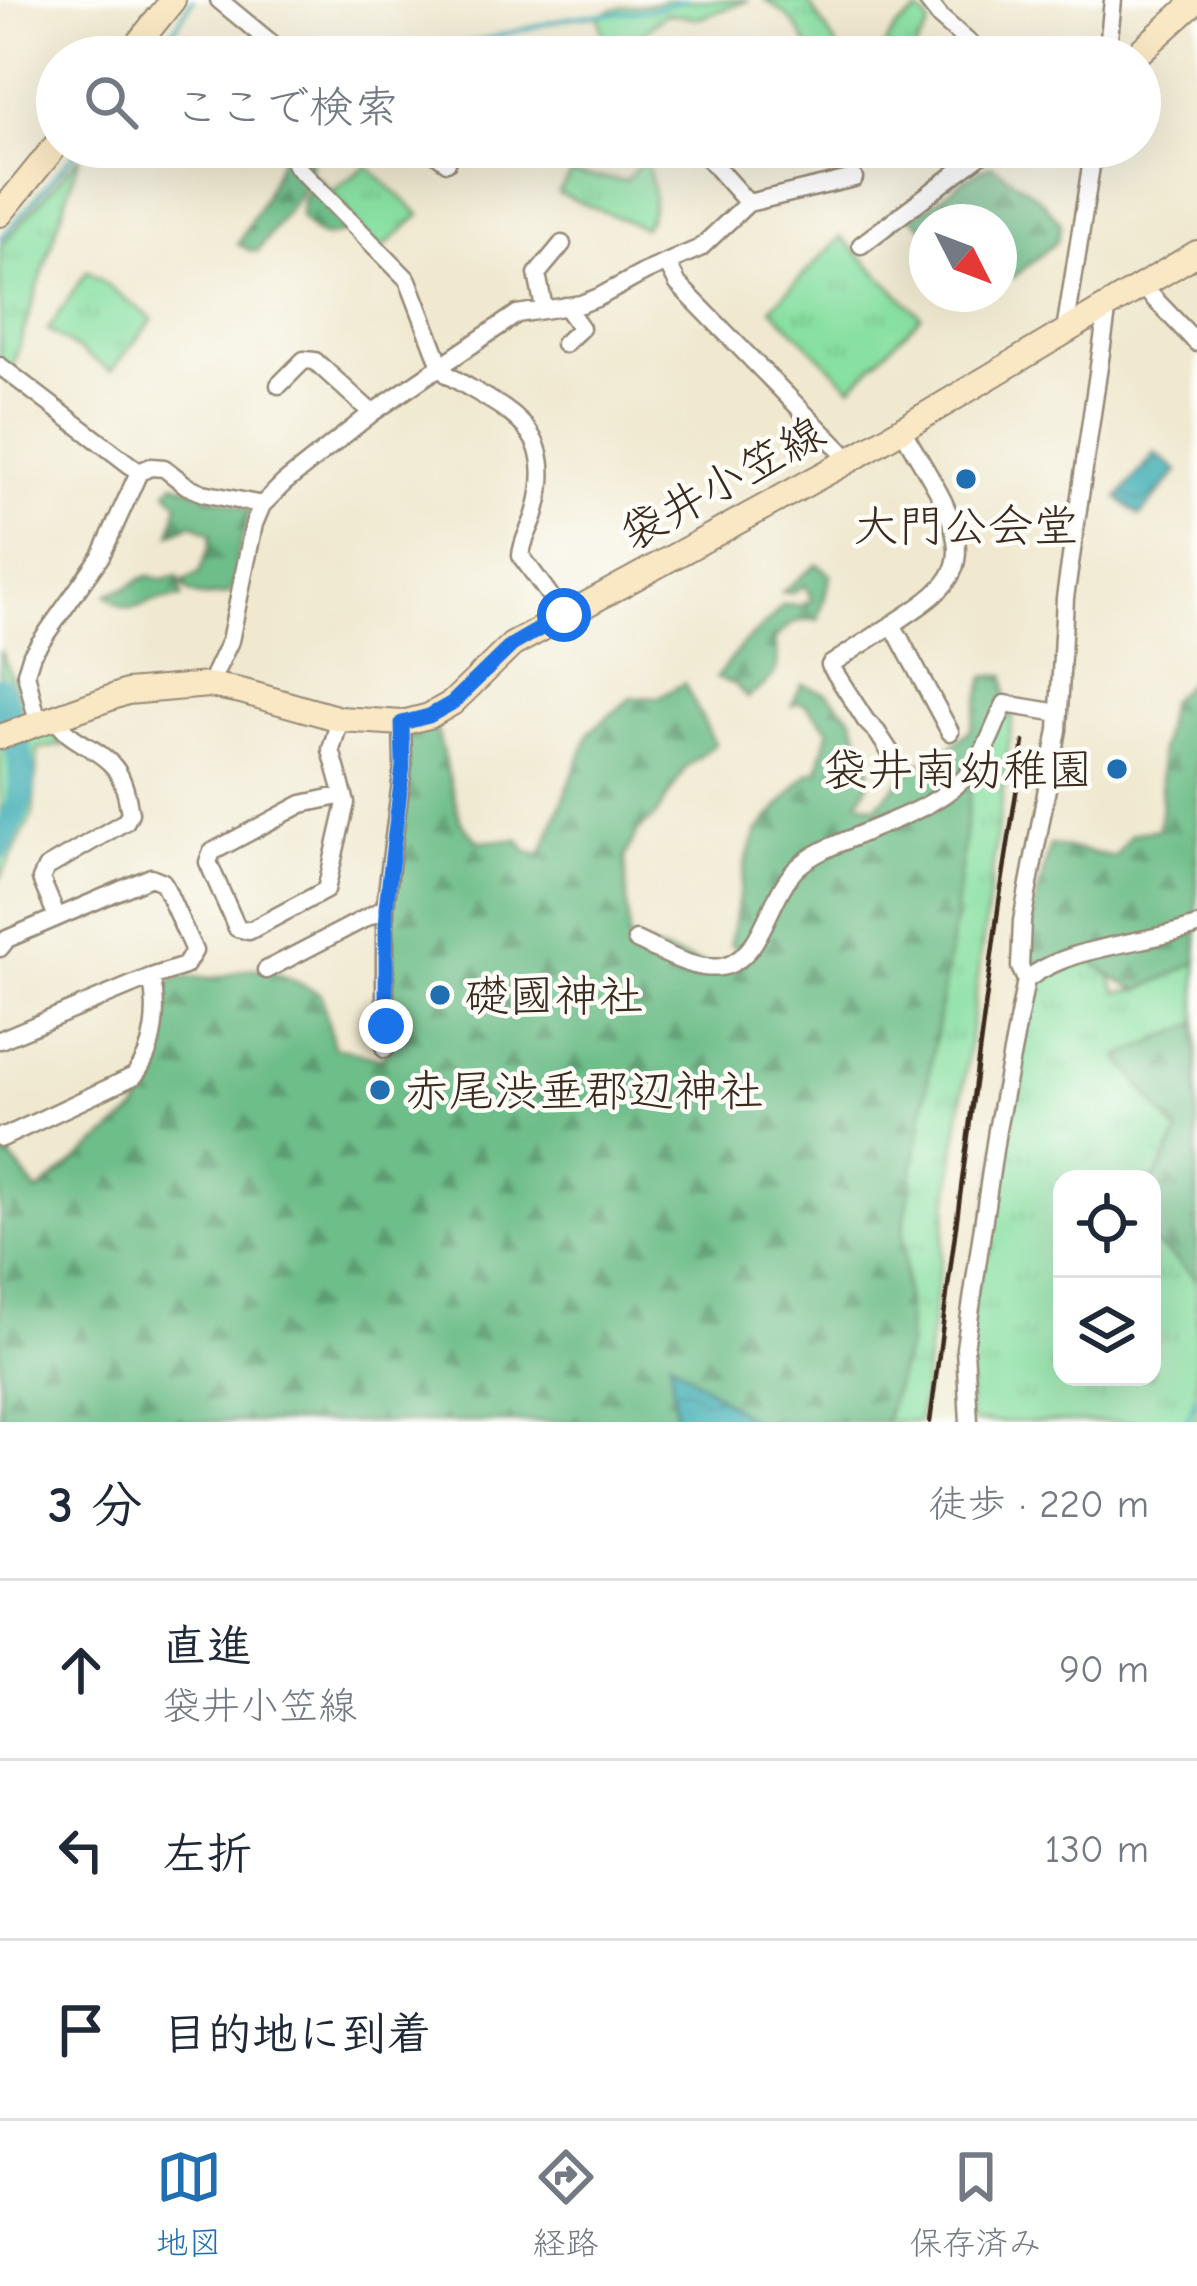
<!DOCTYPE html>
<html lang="ja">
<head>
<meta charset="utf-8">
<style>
	:root { --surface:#fff; --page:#f2f2f3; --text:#1f2937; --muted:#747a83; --line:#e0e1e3; --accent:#1f6fb2 }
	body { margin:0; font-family:"Comic Neue","Klee One",sans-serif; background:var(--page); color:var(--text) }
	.controls { position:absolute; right:36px; bottom:36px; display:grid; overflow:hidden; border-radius:24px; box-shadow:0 12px 48px #0002 }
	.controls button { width:108px; height:108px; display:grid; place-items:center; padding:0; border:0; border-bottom:3px solid var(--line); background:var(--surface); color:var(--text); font:60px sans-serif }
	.compass { position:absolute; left:909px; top:204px; width:108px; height:108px; border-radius:50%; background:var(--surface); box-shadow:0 12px 48px #0002; rotate:132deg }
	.stop { position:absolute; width:36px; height:36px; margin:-27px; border:9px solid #1a73e8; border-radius:50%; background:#fff }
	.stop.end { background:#1a73e8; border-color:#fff; box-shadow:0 3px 12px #0008 }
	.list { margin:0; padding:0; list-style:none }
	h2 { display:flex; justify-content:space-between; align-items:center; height:156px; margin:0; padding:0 48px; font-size:51px }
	h2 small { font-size:39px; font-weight:400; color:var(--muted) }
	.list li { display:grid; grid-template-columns:78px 1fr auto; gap:36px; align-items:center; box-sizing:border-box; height:180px; padding:0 48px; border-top:3px solid var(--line) }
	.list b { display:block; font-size:45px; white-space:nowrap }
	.list p { margin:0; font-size:39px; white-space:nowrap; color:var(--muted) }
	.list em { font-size:39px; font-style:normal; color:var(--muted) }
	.icon { flex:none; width:66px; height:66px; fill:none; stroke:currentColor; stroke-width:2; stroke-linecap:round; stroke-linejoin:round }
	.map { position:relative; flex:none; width:1197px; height:1422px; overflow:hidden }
	.search { position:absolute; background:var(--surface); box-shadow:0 12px 48px #0002; left:36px; right:36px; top:36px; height:132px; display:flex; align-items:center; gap:30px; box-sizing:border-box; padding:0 42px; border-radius:66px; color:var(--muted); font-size:45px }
	.sheet { height:696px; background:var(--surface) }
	nav { display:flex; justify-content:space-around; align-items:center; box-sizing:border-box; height:168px; border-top:3px solid var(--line); background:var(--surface); font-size:33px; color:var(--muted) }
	nav a { display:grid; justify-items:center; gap:6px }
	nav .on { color:var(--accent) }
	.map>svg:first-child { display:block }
	.grass { fill:url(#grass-tufts); stroke:#628560; stroke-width:3; fill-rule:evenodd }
	.forest { fill:url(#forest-firs); stroke:#547454; stroke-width:3 }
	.water { fill:url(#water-waves); stroke:#3b6b68; stroke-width:3 }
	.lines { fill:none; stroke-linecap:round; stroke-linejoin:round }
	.stream { stroke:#3bacb3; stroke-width:4.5 }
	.river { stroke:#3bacb3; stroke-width:27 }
	.street-casing { stroke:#968a77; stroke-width:21 }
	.secondary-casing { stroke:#968a77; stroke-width:28 }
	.street { stroke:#fff; stroke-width:16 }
	.secondary { stroke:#fae7c3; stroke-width:24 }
	.rail { stroke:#3b2a1e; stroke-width:4.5 }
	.route { stroke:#1a73e8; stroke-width:15 }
	.poi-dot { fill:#1f6fb2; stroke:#fdfcf7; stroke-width:4.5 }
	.labels { text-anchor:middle; stroke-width:9; stroke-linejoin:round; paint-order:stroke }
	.street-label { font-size:45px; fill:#3b2a1e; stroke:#fdfcf7 }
	.poi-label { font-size:45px; fill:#3b2a1e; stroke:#fdfcf7; text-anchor:start }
</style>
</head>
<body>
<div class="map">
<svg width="1197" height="1422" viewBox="0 0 1197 1422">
	<defs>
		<pattern id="grass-tufts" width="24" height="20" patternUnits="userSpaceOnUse" patternTransform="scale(3)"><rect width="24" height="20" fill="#89e0a3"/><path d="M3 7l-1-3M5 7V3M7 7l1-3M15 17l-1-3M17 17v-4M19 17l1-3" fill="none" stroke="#77c08c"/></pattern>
		<pattern id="forest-firs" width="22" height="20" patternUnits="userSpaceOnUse" patternTransform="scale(3)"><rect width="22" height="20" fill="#6ebe89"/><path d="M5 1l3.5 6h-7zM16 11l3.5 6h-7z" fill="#5c9b6f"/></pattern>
		<pattern id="water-waves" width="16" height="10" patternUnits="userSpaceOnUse" patternTransform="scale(3)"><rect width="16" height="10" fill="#3bacb3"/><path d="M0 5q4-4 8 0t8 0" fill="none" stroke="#338c91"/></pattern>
	</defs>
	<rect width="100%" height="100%" fill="#fdfcf7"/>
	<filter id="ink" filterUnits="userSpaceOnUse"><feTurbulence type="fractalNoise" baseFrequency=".00833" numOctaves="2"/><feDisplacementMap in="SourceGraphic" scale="24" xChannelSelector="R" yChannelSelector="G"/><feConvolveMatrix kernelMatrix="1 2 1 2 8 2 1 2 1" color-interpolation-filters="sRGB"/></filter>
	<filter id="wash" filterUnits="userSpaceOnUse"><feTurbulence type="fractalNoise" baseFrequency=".004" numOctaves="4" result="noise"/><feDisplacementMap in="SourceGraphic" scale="48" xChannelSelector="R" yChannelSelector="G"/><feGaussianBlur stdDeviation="2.7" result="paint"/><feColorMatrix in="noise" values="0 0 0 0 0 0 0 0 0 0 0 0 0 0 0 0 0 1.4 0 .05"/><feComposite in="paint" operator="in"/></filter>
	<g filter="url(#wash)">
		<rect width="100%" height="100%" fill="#f0e9d0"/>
		<!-- grass -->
		<path class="grass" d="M 664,0 L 749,0 L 700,18 L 666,14 L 636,39 L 626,57 L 591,57 L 603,38 L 599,16 C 621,1 641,10 664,0 Z
			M 765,0 L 807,0 L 843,56 L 850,57 L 811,57 C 803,30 789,14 765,0 Z
			M 918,12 L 927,19 L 929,26 L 911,57 L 869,57 L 885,46 L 896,28 Z
			M 80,156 L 10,374 L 0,366 L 0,247 Z
			M 645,158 C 653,187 660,200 644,228 L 558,193 L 571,174 L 626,181 Z
			M 367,166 L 420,215 L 380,250 L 360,230 L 332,191 Z
			M 841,237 L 921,316 L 851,387 L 771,308 Z
			M 87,271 L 153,319 L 111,371 L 48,330 Z
			M 0,650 L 24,707 L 0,716 Z
			M 1013,714 L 919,1422 L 885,1422 L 908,1345 L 903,1231 L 973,768 L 1000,715 Z
			M 49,729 L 64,745 L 38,749 L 33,814 L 0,879 L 0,738 Z
			M 1099,950 L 1117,992 L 1139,990 L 1197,962 L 1197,1422 L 969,1422 L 969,1323 L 1026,980 ZM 1062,1179 L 1152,1179 L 1152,1377 L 1062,1377 Z"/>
		<!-- forest -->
		<path class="forest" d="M 286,147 L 312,147 L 310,180 L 258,251 L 252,251 L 238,244 L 263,200 Z
			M 992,165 L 1039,198 L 1061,223 L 1057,241 L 1014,277 L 999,278 L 999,222 L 927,222 L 927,231 L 911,217 C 941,202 961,177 992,165 Z
			M 316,176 C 332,192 350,207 346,231 C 321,242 318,236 301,218 L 302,202 Z
			M 174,483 L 250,510 L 236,560 L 239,572 L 230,593 C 213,597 189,601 182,582 L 199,573 L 209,548 L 211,535 L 193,523 L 171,534 L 178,503 L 167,491 Z
			M 817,564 L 831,575 L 818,620 C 798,618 787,625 774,640 C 784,672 772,680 747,698 L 735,684 L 716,678 L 742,645 L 771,619 L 783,605 L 800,606 L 812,600 L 805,585 L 792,593 L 782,592 Z
			M 149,576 L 163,580 L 178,576 L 182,597 C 173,598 161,599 152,602 C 131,610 125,612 107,595 C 114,590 118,591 126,588 C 134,585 139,578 149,576 Z
			M 1005,675 L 1005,704 L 973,768 L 954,925 L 903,1231 L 908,1344 L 885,1422 L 753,1422 L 671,1361 L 676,1422 L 0,1422 L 0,1144 L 38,1192 L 137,1111 L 150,1076 L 165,984 C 180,974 194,978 212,978 C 225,978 236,971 249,969 C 273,966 300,985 321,994 L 334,1047 L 384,1059 L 385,908 L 409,721 L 435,724 L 461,823 L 478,841 L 519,840 L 527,852 L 541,855 L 590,732 L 631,698 L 660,697 L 684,683 L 715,744 L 686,767 L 657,814 L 637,832 L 625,857 L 629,941 L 717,968 L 745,953 L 730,944 L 746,860 L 758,831 L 808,773 L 818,771 L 829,729 L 805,704 L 795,702 L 791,707 L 802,684 L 827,693 L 852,718 L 870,766 L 868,785 L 858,801 L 876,807 L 915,765 L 942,755 L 971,729 L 985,677 Z
			M 1197,675 L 1197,962 L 1139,990 L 1111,976 L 1082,954 L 1020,967 L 1050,845 L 1115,857 L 1131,834 L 1159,829 L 1162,805 L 1160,752 L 1169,701 Z
			M 1197,1023 L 1197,1280 L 1173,1257 L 1152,1242 L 1152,1180 L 1158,1174 L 1178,1134 L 1119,1057 Z"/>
		<!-- water -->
		<path class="water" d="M 1155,453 L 1178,471 L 1140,516 L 1118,498 Z
			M 670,1360 L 753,1422 L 676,1422 Z"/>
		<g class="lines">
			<!-- stream -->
			<path class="stream" d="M 160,55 L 181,57
				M 158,57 L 192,0
				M 415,57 L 572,17 L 648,10 L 685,0
				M 0,240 L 80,147
				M 1186,1422 L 1197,1395"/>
			<!-- river -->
			<path class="river" d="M 0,690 C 13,722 27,764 20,798 C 16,814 6,830 0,845"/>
		</g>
	</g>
	<g filter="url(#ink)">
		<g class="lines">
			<defs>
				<path id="street" d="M 219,0 L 288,57
					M 927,0 L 941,18 L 985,57
					M 1023,57 L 1040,57
					M 1107,57 L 1113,0
					M 287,147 L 297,167 L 408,280 L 441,366 L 448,375 C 508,412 559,426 536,511 C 532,527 522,539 521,556 L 564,615
					M 427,147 L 447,162
					M 698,147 L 748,203
					M 861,245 L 991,147
					M 667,263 L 678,284 L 850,460
					M 1142,286 L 1197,343
					M 544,308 L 537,274 L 562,244
					M 1065,331 L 1094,147
					M 564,344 L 581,328 L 565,306
					M 0,366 L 139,472
					M 279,385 L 304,360 L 315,361 L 372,413
					M 892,624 L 950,732
					M 209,685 L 230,641 L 254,524 L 262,505 L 284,483 L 372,413 L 517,314 L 581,304 L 599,297 L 645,272 L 700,248 L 748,203 L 854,178
					M 55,717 C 68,743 96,745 114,767 C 124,779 127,797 130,813 L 126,821 L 46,868 L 41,879 L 57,917
					M 340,719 L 331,750 L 346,803 L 326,890 L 249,931 L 237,928 L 208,862 L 212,852 L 302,804 L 344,795
					M 38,723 L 26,673 L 32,654 L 101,556 L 139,472 L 151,467 L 164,468 L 187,486 L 203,493 L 262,505
					M 892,755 L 877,732 L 866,721 L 830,665 C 854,649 878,634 902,618 C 953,585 972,565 944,503 C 932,478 915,453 902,429
					M 636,940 C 663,952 702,977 731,964 C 765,948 770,893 798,867 C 813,853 835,845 854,837 C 894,819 943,805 972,770 C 986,752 995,724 1005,704 L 1059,713
					M 0,948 L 7,939 L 151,877 L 163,882 L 194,951 L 185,966 L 151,977 L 0,1040
					M 266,970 L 385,908
					M 1026,980 L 1020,967 L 1022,921 L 1058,730 L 1065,598 L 1108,305
					M 385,1049 L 385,908 L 403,766 L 402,723
					M 0,1136 L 2,1138 L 134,1076 C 155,1051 159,1009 151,977
					M 969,1422 L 965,1348 L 997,1130 L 1026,980 C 1070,945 1145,944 1197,926"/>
				<path id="secondary" d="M 127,57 L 173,0
					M 1134,57 L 1197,0
					M 0,214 L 57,144
					M 0,737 L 127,692 L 209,685 L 241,691 L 340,719 L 402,723 L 429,716 L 452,703 L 512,645 L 850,460 L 1197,253"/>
			</defs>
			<!-- street casing -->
			<use href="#street" class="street-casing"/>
			<!-- secondary casing -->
			<use href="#secondary" class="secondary-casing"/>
			<!-- street -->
			<use href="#street" class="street"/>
			<!-- secondary -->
			<use href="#secondary" class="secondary"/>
			<!-- rail -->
			<path class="rail" d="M 930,1422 L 999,902 L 1024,742"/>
		</g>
	</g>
	<g class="lines" filter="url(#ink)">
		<!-- route -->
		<path class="route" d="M 386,1026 L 386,908 L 403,766 L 402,723 L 429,716 L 452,703 L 512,645 L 564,615"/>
	</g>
	<!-- markers -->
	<g class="poi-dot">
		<circle cx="966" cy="479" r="12"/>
		<circle cx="1117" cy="769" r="12"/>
		<circle cx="440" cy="995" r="12"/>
		<circle cx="380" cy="1090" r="12"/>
	</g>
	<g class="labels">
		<!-- street labels -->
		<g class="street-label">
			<text transform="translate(722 482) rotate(-29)" y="16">袋井小笠線</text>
		</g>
		<!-- poi labels -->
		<g class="poi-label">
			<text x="966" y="541" text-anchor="middle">大門公会堂</text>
			<text x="1093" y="785" text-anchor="end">袋井南幼稚園</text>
			<text x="464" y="1011">礎國神社</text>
			<text x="404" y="1106">赤尾渋垂郡辺神社</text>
		</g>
	</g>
</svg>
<div class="controls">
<button><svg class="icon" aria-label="locate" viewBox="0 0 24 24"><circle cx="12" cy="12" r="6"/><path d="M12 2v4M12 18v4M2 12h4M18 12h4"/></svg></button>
<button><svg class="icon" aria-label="layers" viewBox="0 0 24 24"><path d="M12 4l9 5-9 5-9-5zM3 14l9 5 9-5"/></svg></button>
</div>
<svg class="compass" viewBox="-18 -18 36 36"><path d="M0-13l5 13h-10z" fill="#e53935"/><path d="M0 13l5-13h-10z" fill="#747a83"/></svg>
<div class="stop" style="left:564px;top:615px"></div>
<div class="stop end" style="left:386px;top:1026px"></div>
<div class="search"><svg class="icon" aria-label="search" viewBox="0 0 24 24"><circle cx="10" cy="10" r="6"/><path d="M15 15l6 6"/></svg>ここで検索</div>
</div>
<section class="sheet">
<h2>3 分<small>徒歩 · 220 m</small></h2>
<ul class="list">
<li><svg class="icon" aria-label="ahead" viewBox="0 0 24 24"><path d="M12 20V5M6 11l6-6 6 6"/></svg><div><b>直進</b><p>袋井小笠線</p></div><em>90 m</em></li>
<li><svg class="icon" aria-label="left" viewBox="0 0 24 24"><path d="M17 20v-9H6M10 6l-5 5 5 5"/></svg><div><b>左折</b></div><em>130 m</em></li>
<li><svg class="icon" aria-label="arrive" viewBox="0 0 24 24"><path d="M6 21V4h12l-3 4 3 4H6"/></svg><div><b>目的地に到着</b></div></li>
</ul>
</section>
<nav>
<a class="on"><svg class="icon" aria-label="map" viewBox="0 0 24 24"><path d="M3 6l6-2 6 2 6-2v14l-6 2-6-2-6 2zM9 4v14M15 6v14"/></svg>地図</a>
<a><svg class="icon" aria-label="directions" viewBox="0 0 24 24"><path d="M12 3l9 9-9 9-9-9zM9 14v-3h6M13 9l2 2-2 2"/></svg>経路</a>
<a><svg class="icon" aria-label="saved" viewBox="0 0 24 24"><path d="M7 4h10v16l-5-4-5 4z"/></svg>保存済み</a>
</nav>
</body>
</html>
